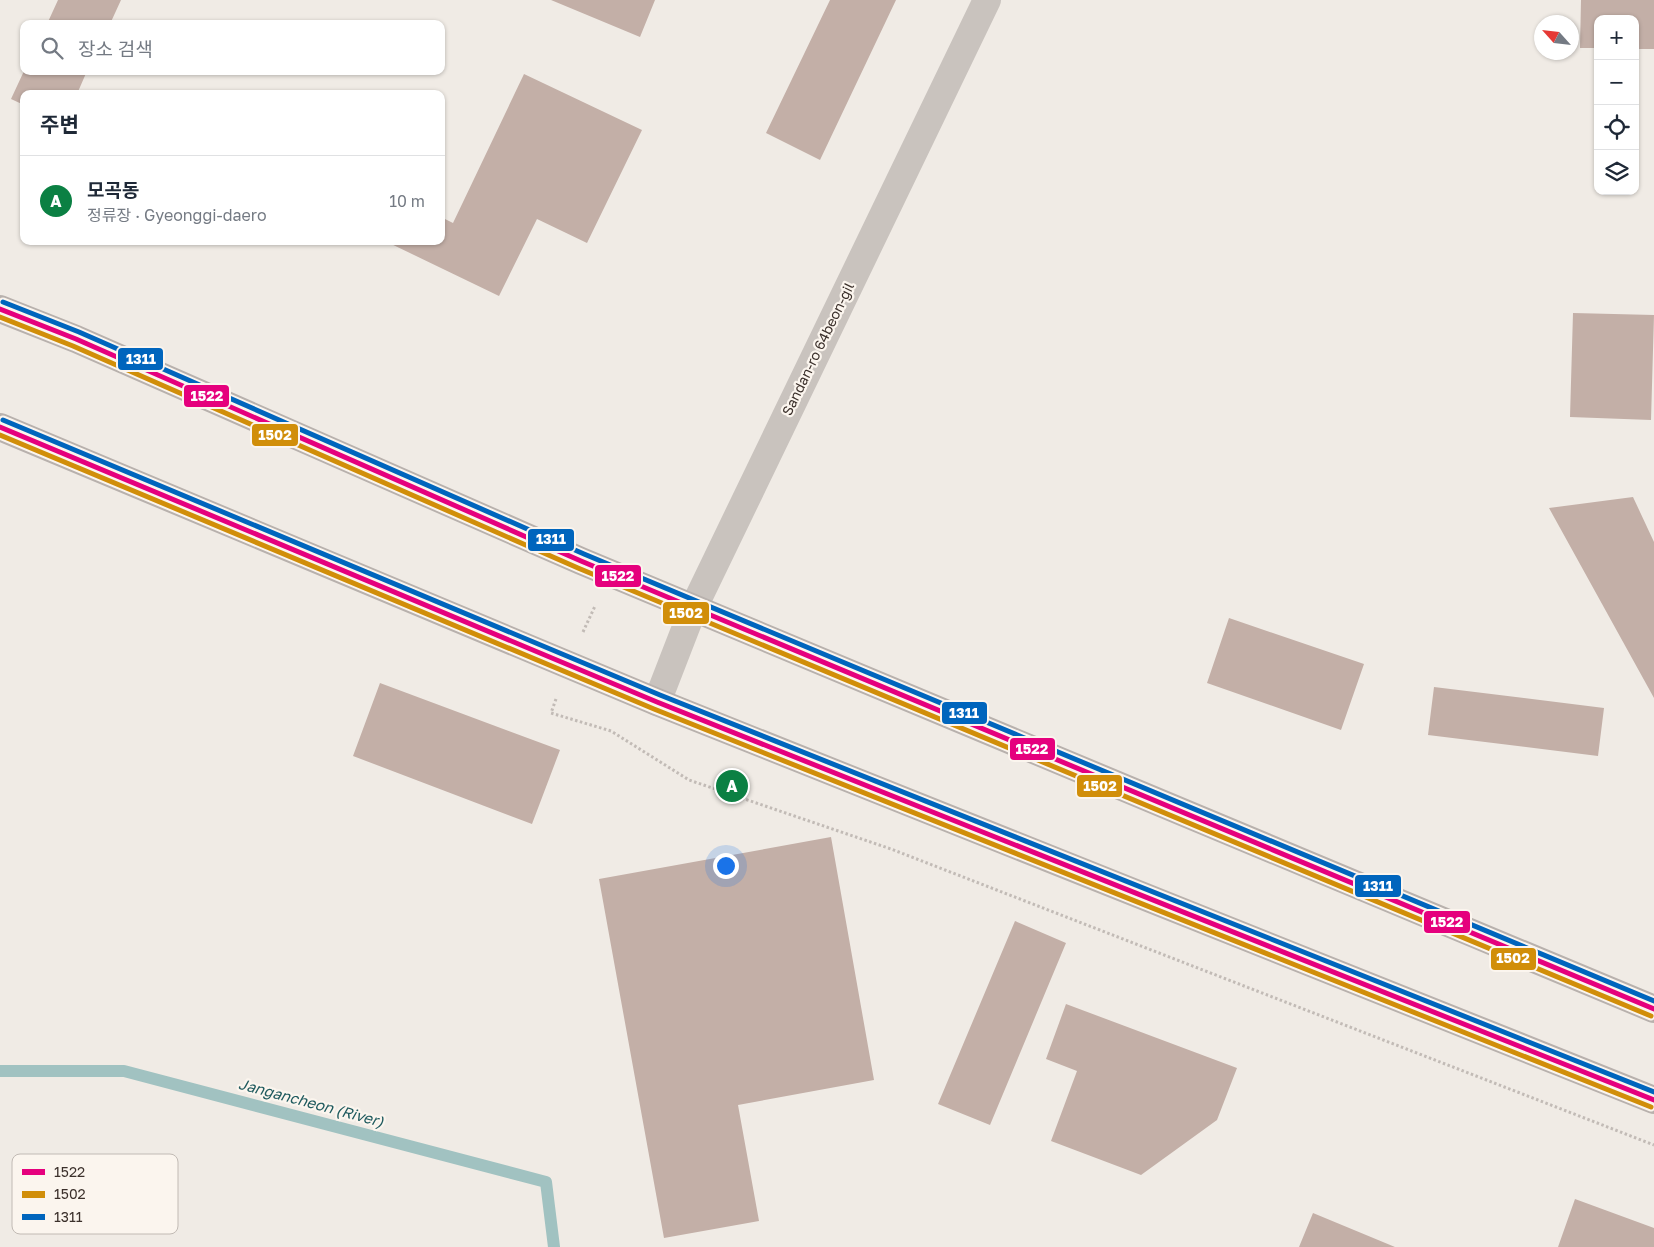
<!DOCTYPE html>
<html lang="ko">
<head>
<meta charset="utf-8">
<style>
	:root { --surface:#fff; --page:#f6f6f7; --text:#1f2937; --muted:#747a83; --line:#e0e1e3; --accent:#0b8043 }
	body { margin:0; font-family:"Golos Text","Noto Sans KR",sans-serif; background:var(--page); color:var(--text) }
	.controls { position:absolute; right:15px; top:15px; display:grid; overflow:hidden; border-radius:10px; box-shadow:0 1px 4px #0004 }
	.controls button { width:45px; height:45px; display:grid; place-items:center; padding:0; border:0; border-bottom:1px solid var(--line); background:var(--surface); color:var(--text); font:25px sans-serif }
	.compass { position:absolute; left:1534px; top:15px; width:45px; height:45px; border-radius:50%; background:var(--surface); box-shadow:0 1px 4px #0004; rotate:297deg }
	.you { position:absolute; left:725px; top:865px; width:18px; height:18px; margin:-12px; border:4px solid #fff; border-radius:50%; background:#1a73e8; box-shadow:0 0 0 8px #1a73e833 }
	.badge { display:grid; place-items:center; width:32px; height:32px; border-radius:50%; background:var(--accent); color:#fff; font-size:16px; font-weight:700 }
	.pin { position:absolute; translate:-50% -50%; border:2px solid #fff; box-shadow:0 1px 5px #0006 }
	.list { margin:0; padding:0; list-style:none }
	h2 { display:flex; justify-content:space-between; align-items:center; height:65px; margin:0; padding:0 20px; font-size:21px }
	h2 small { font-size:16px; font-weight:400; color:var(--muted) }
	.list li { display:grid; grid-template-columns:32px 1fr auto; gap:15px; align-items:center; box-sizing:border-box; height:90px; padding:0 20px; border-top:1px solid var(--line) }
	.list b { display:block; font-size:19px; white-space:nowrap }
	.list p { margin:0; font-size:16px; white-space:nowrap; color:var(--muted) }
	.list em { font-size:16px; font-style:normal; color:var(--muted) }
	.icon { flex:none; width:28px; height:28px; fill:none; stroke:currentColor; stroke-width:2; stroke-linecap:round; stroke-linejoin:round }
	.map { position:relative; flex:none; width:1654px; height:1247px; overflow:hidden }
	.search { position:absolute; background:var(--surface); box-shadow:0 1px 4px #0004; left:20px; top:20px; width:425px; height:55px; display:flex; align-items:center; gap:12px; box-sizing:border-box; padding:0 18px; border-radius:10px; color:var(--muted); font-size:19px }
	.panel { position:absolute; background:var(--surface); box-shadow:0 1px 4px #0004; left:20px; top:90px; width:425px; height:155px; border-radius:10px }
	.map>svg:first-child { display:block }
	.lines { fill:none; stroke-linecap:round; stroke-linejoin:round }
	.stream { stroke:#a1c2c1; stroke-width:12 }
	.building { fill:#c3afa7 }
	.path { stroke:#c2bbb6; stroke-width:3; stroke-dasharray:2.5 2.5; stroke-linecap:butt }
	.tertiary { stroke:#c9c3be; stroke-width:28 }
	.primary { stroke:#b8b1ad; stroke-width:28 }
	.bus-1-casing { stroke:#fbf5ee; stroke-width:9 }
	.bus-2-casing { stroke:#fbf5ee; stroke-width:9 }
	.bus-3-casing { stroke:#fbf5ee; stroke-width:9 }
	.bus-1 { stroke:#e5007d; stroke-width:5 }
	.bus-2 { stroke:#d18e09; stroke-width:5 }
	.bus-3 { stroke:#0065bd; stroke-width:5 }
	.labels { text-anchor:middle; stroke-width:4.5; stroke-linejoin:round; paint-order:stroke }
	.street-label { font-size:14px; fill:#3b302b; stroke:#fbf5ee }
	.water-label { font-size:15px; font-style:italic; fill:#1f5a5e; stroke:#fbf5ee }
	.key { fill:#fbf5ee; stroke:#c1bab4; stroke-width:1 }
	.key-label { font-size:14px; fill:#3b302b }
	.line-badge { stroke:#fbf5ee; stroke-width:2 }
	.badge-label { font-size:14px; text-anchor:middle; font-weight:bold; fill:#fff }
</style>
</head>
<body>
<div class="map">
<svg width="1654" height="1247" viewBox="0 0 1654 1247">
	<rect width="100%" height="100%" fill="#f0ebe5"/>
	<g class="lines">
		<!-- stream -->
		<path class="stream" d="M 0,1071 L 124,1071 L 546,1182 L 554,1247"/>
	</g>
	<!-- building -->
	<path class="building" d="M 58,0 L 121,0 L 110,24 L 47,24 Z
		M 551,0 L 655,0 L 640,37 Z
		M 830,0 L 896,0 L 820,160 L 766,133 Z
		M 1581,0 L 1654,0 L 1654,49 L 1635,49 L 1635,19 L 1598,19 L 1598,48 L 1580,48 Z
		M 24,71 L 87,71 L 77,94 L 24,94 L 24,105 L 11,99 Z
		M 524,74 L 642,130 L 587,243 L 537,219 L 499,296 L 385,241 L 441,241 L 441,217 L 453,223 Z
		M 1573,313 L 1654,315 L 1651,420 L 1570,417 Z
		M 1633,497 L 1654,542 L 1654,698 L 1549,508 Z
		M 1229,618 L 1364,664 L 1341,730 L 1207,683 Z
		M 380,683 L 560,750 L 532,824 L 353,756 Z
		M 1434,687 L 1604,708 L 1598,756 L 1428,735 Z
		M 831,837 L 874,1080 L 738,1105 L 759,1221 L 664,1238 L 599,879 Z
		M 1015,921 L 1066,943 L 990,1125 L 938,1104 Z
		M 1066,1004 L 1237,1068 L 1217,1120 L 1141,1175 L 1051,1141 L 1077,1071 L 1046,1059 Z
		M 1575,1199 L 1654,1228 L 1654,1247 L 1558,1247 Z
		M 1313,1213 L 1395,1247 L 1299,1247 Z"/>
	<g class="lines">
		<!-- path -->
		<path class="path" d="M 583,632 L 595,606
			M 556,699 L 551,713 L 611,731 L 689,780 L 891,849 L 1654,1145"/>
		<!-- tertiary -->
		<path class="tertiary" d="M 657,702 L 693,609 L 987,0"/>
		<!-- primary -->
		<path class="primary" d="M 0,309 L 76,339 L 581,561 L 1654,1009
			M 0,427 L 657,702 L 1654,1100"/>
		<defs>
			<path id="bus-1" d="M 0,309 L 76,339 L 581,561 L 1654,1009
				M 0,427 L 657,702 L 1654,1100"/>
			<path id="bus-2" d="M 0,317 L 73,346 L 578,568 L 1651,1016
				M 0,435 L 654,709 L 1651,1107"/>
			<path id="bus-3" d="M 3,302 L 79,332 L 584,554 L 1654,1001
				M 3,420 L 660,695 L 1654,1092"/>
		</defs>
		<!-- bus-1 casing -->
		<use href="#bus-1" class="bus-1-casing"/>
		<!-- bus-2 casing -->
		<use href="#bus-2" class="bus-2-casing"/>
		<!-- bus-3 casing -->
		<use href="#bus-3" class="bus-3-casing"/>
		<!-- bus-1 -->
		<use href="#bus-1" class="bus-1"/>
		<!-- bus-2 -->
		<use href="#bus-2" class="bus-2"/>
		<!-- bus-3 -->
		<use href="#bus-3" class="bus-3"/>
	</g>
	<g class="labels">
		<!-- street labels -->
		<g class="street-label">
			<text transform="translate(818 349) rotate(-64)" y="5">Sandan-ro 64beon-gil</text>
		</g>
		<!-- water labels -->
		<g class="water-label">
			<text transform="translate(311 1103) rotate(15)" y="5">Jangancheon (River)</text>
		</g>
	</g>
	<!-- legend -->
	<rect x="12" y="1154" width="166" height="80" rx="8" class="key"/>
	<rect x="22" y="1169" width="23" height="6" fill="#e5007d"/>
	<rect x="22" y="1191" width="23" height="7" fill="#d18e09"/>
	<rect x="22" y="1214" width="23" height="6" fill="#0065bd"/>
	<g class="key-label">
		<text x="54" y="1177">1522</text>
		<text x="54" y="1199">1502</text>
		<text x="54" y="1222">1311</text>
	</g>
	<g class="line-badge">
		<rect x="117" y="347" width="47" height="24" rx="5" fill="#0065bd"/>
		<rect x="183" y="384" width="47" height="24" rx="5" fill="#e5007d"/>
		<rect x="251" y="423" width="48" height="24" rx="5" fill="#d18e09"/>
		<rect x="527" y="528" width="48" height="24" rx="5" fill="#0065bd"/>
		<rect x="594" y="564" width="48" height="24" rx="5" fill="#e5007d"/>
		<rect x="662" y="601" width="48" height="24" rx="5" fill="#d18e09"/>
		<rect x="941" y="701" width="47" height="24" rx="5" fill="#0065bd"/>
		<rect x="1009" y="737" width="47" height="24" rx="5" fill="#e5007d"/>
		<rect x="1076" y="774" width="47" height="24" rx="5" fill="#d18e09"/>
		<rect x="1354" y="874" width="48" height="24" rx="5" fill="#0065bd"/>
		<rect x="1423" y="910" width="48" height="24" rx="5" fill="#e5007d"/>
		<rect x="1490" y="947" width="47" height="24" rx="5" fill="#d18e09"/>
	</g>
	<g class="badge-label">
		<text x="141" y="364">1311</text>
		<text x="207" y="401">1522</text>
		<text x="275" y="440">1502</text>
		<text x="551" y="544">1311</text>
		<text x="618" y="581">1522</text>
		<text x="686" y="618">1502</text>
		<text x="964" y="718">1311</text>
		<text x="1032" y="754">1522</text>
		<text x="1100" y="791">1502</text>
		<text x="1378" y="891">1311</text>
		<text x="1447" y="927">1522</text>
		<text x="1513" y="963">1502</text>
	</g>
</svg>
<div class="controls">
<button>+</button>
<button>−</button>
<button><svg class="icon" aria-label="locate" viewBox="0 0 24 24"><circle cx="12" cy="12" r="6"/><path d="M12 2v4M12 18v4M2 12h4M18 12h4"/></svg></button>
<button><svg class="icon" aria-label="layers" viewBox="0 0 24 24"><path d="M12 4l9 5-9 5-9-5zM3 14l9 5 9-5"/></svg></button>
</div>
<svg class="compass" viewBox="-18 -18 36 36"><path d="M0-13l5 13h-10z" fill="#e53935"/><path d="M0 13l5-13h-10z" fill="#747a83"/></svg>
<div class="you"></div>
<div class="pin badge" style="left:732px;top:786px">A</div>
<div class="search"><svg class="icon" aria-label="search" viewBox="0 0 24 24"><circle cx="10" cy="10" r="6"/><path d="M15 15l6 6"/></svg>장소 검색</div>
<section class="panel">
<h2>주변<small></small></h2>
<ul class="list">
<li><span class="badge">A</span><div><b>모곡동</b><p>정류장 · Gyeonggi-daero</p></div><em>10 m</em></li>
</ul>
</section>
</div>
</body>
</html>
